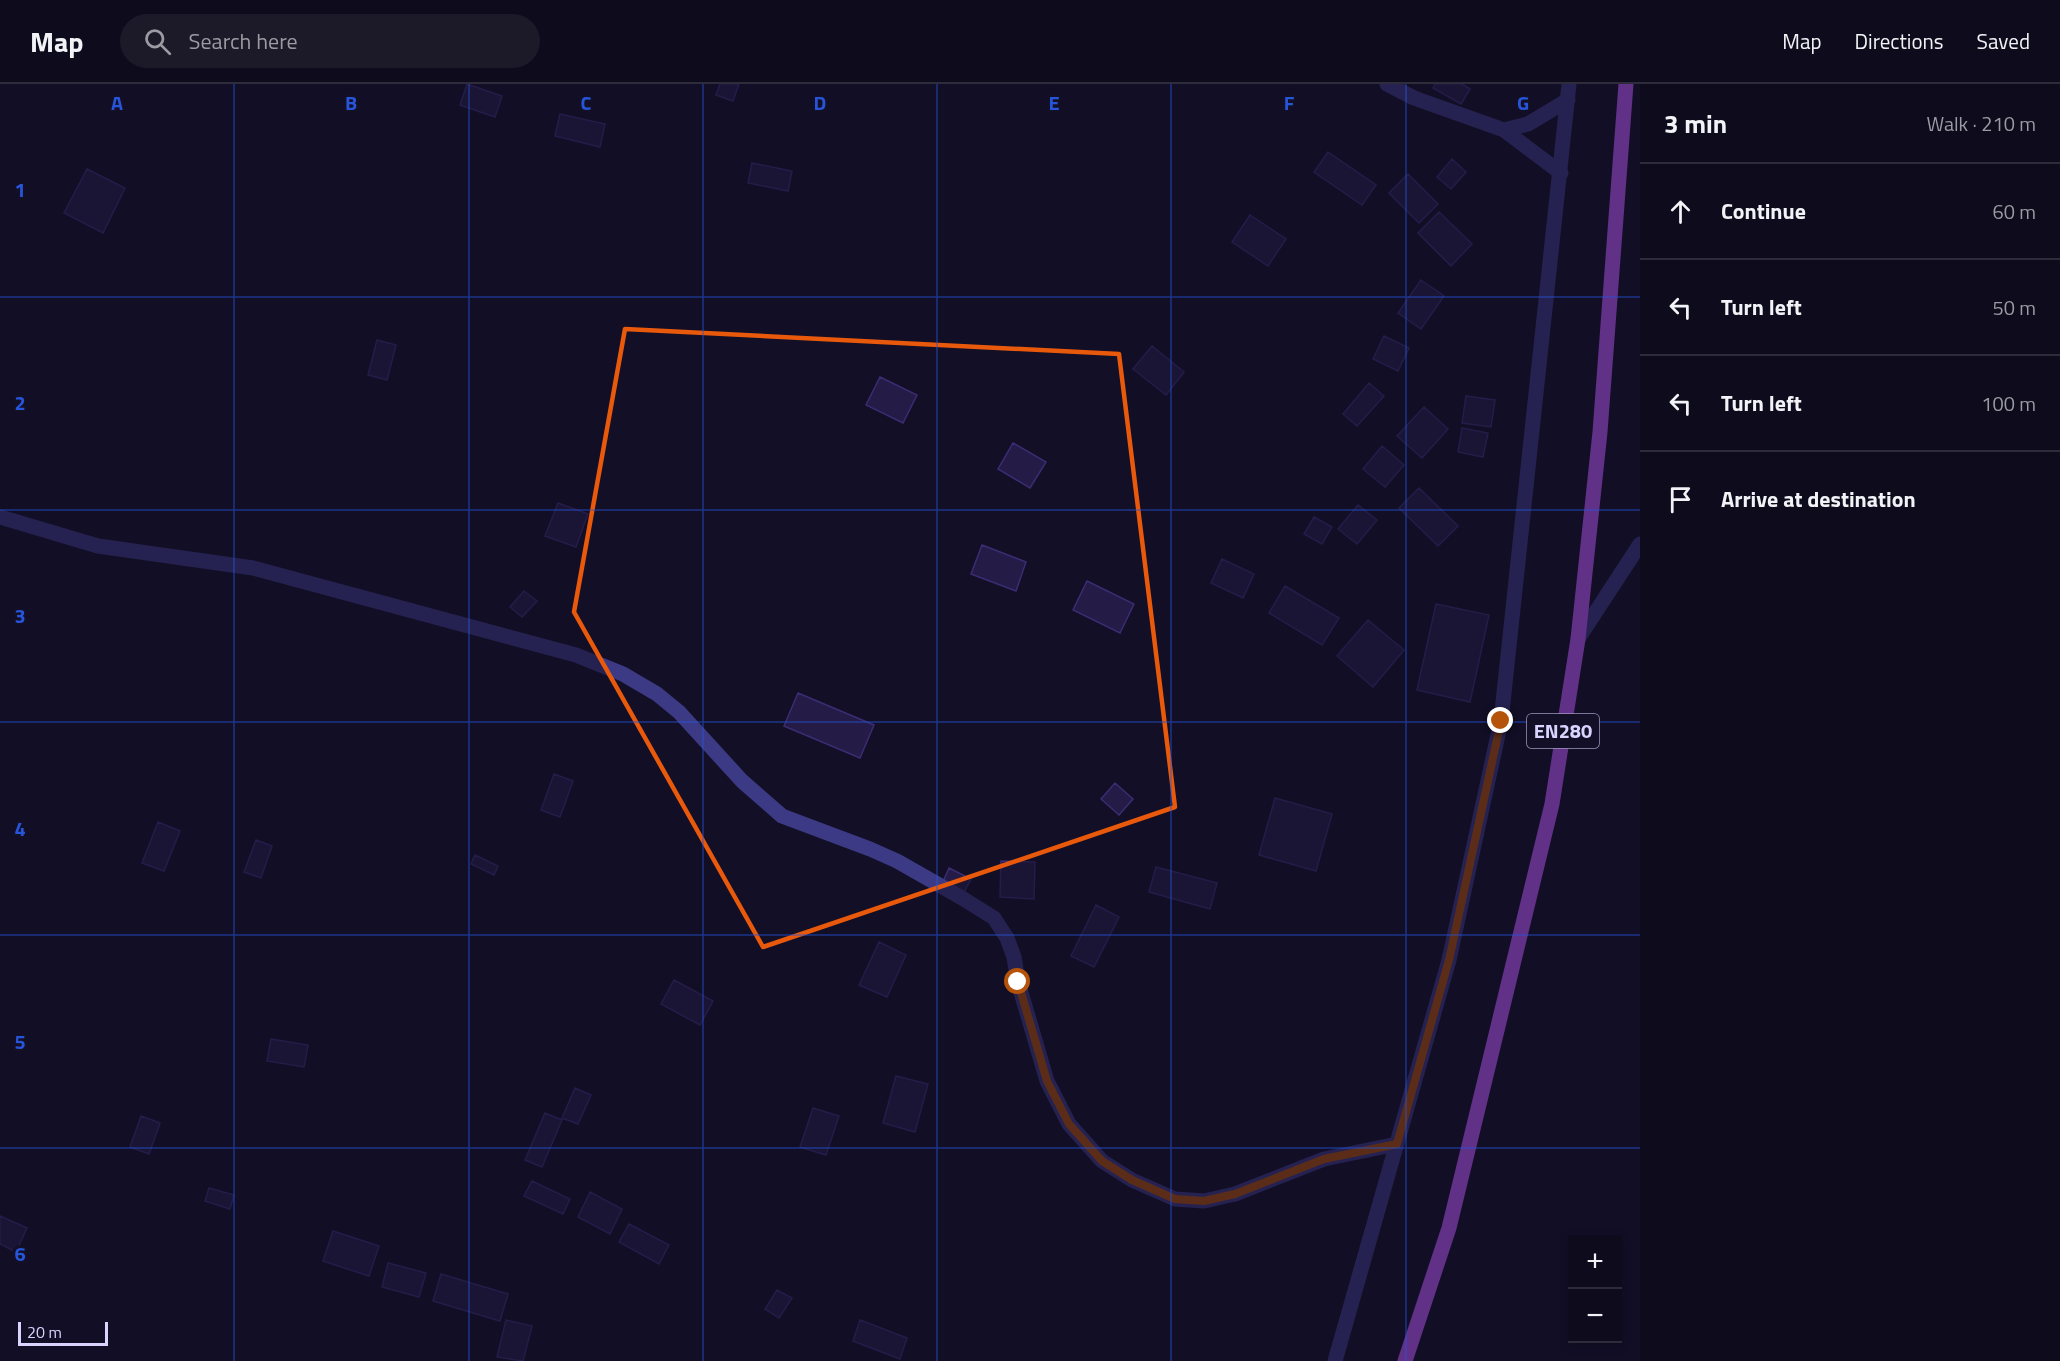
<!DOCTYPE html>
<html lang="en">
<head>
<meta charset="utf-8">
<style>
	:root { --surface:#0e0b1c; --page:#1c1929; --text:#f1f3f6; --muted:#9b9ba3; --line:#2e2b3b }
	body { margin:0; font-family:"Titillium Web",sans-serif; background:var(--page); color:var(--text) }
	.controls { position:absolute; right:18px; bottom:18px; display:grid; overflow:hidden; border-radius:0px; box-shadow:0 3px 9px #0003 }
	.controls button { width:54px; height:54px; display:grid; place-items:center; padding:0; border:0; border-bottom:2px solid var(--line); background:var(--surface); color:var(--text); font:30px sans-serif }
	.scale { position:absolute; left:18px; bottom:15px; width:90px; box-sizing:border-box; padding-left:6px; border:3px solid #d9d4ff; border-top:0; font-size:16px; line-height:21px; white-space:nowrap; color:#d9d4ff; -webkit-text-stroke:4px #130f26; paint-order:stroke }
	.stop { position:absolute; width:18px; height:18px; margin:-14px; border:4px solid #b45309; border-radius:50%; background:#fff }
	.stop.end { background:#b45309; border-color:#fff; box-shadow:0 2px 6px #0008 }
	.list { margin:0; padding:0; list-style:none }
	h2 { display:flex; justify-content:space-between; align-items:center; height:78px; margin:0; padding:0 24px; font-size:26px }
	h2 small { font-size:20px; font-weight:400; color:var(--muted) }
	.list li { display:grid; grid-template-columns:39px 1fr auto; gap:18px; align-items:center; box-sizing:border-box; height:96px; padding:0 24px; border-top:2px solid var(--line) }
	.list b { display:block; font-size:22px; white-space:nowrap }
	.list em { font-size:20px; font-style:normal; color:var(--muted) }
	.icon { flex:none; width:33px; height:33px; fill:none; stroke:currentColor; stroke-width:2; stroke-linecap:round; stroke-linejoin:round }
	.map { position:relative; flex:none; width:1640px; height:1277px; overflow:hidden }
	header { display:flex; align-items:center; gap:36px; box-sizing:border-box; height:84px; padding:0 30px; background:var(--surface); border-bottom:2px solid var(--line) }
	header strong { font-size:28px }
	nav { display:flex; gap:33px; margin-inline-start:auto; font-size:21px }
	.search { width:420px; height:54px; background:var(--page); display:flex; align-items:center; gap:15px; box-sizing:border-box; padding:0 21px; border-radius:33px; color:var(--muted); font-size:22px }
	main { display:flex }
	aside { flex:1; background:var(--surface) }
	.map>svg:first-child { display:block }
	.building { fill:#241b47; stroke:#3b2d73; stroke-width:1.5 }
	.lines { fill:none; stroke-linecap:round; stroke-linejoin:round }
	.street { stroke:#3d3a85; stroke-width:15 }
	.primary { stroke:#c25bff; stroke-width:15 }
	.route { stroke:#b45309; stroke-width:8 }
	.marked { fill:none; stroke:#e8590c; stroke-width:4.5; stroke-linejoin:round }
	.grid { fill:none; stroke:#2655da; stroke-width:1.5; stroke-opacity:0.55 }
	.labels { text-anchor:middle; stroke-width:6; stroke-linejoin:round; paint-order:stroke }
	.shield { fill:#130f26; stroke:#9e99be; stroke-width:1.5 }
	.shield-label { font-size:20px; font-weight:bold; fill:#d9d4ff }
	.grid-label { font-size:20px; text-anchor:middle; font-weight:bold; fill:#2655da; stroke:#130f26; stroke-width:6; stroke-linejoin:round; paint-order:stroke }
</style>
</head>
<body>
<header>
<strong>Map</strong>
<div class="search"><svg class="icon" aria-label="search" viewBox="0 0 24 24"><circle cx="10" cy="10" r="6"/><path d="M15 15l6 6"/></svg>Search here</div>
<nav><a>Map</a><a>Directions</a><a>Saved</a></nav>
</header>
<main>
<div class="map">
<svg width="1640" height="1277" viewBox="0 0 1640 1277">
	<rect width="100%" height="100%" fill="#130f26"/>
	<!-- building -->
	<path class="building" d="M 467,0 L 502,12 L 495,33 L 460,21 Z
		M 720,0 L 739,0 L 733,17 L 716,11 Z
		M 1435,0 L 1462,0 L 1470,5 L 1461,20 L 1433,4 Z
		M 560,30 L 605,40 L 600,63 L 555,52 Z
		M 1328,68 L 1376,101 L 1362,121 L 1314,88 Z
		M 1452,75 L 1466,88 L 1451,105 L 1437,93 Z
		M 752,79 L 792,87 L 788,107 L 748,99 Z
		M 87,85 L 125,104 L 103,149 L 64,129 Z
		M 1408,90 L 1438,120 L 1419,139 L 1389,109 Z
		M 1439,128 L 1472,160 L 1451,182 L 1418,149 Z
		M 1250,131 L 1286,155 L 1268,182 L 1232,158 Z
		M 1421,196 L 1444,212 L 1421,245 L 1398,229 Z
		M 1384,252 L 1409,264 L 1398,287 L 1373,275 Z
		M 377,256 L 396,261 L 387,296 L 368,291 Z
		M 1152,262 L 1184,288 L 1166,311 L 1133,285 Z
		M 880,293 L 917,311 L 903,339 L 866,321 Z
		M 1369,299 L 1384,312 L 1357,342 L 1343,330 Z
		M 1466,312 L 1495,316 L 1491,343 L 1462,339 Z
		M 1424,323 L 1448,345 L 1422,374 L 1397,352 Z
		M 1462,344 L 1488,349 L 1483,373 L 1458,368 Z
		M 1013,359 L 1046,378 L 1030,404 L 998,385 Z
		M 1382,362 L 1404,381 L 1385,403 L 1363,385 Z
		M 1419,404 L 1458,442 L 1438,462 L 1399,424 Z
		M 558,419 L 588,430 L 576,463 L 545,452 Z
		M 1358,421 L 1377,436 L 1357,460 L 1338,445 Z
		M 1314,433 L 1332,443 L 1322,460 L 1304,450 Z
		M 982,461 L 1026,478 L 1016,507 L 971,490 Z
		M 1222,475 L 1254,490 L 1243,514 L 1211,499 Z
		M 1087,497 L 1134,520 L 1120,549 L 1073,526 Z
		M 1285,502 L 1339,534 L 1322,561 L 1269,529 Z
		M 524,507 L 537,517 L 522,533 L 510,523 Z
		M 1436,520 L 1489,531 L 1470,618 L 1417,606 Z
		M 1368,536 L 1404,566 L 1373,603 L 1337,572 Z
		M 798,609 L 874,641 L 860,674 L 784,642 Z
		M 554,690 L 573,697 L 560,733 L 541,726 Z
		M 1115,699 L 1133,715 L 1119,731 L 1101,715 Z
		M 1275,714 L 1332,730 L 1316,787 L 1259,771 Z
		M 158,738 L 180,747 L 164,787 L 142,779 Z
		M 256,756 L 272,762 L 261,794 L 244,788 Z
		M 475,771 L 498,782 L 494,791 L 471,780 Z
		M 1001,777 L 1035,778 L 1034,815 L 1000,813 Z
		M 1156,783 L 1217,799 L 1210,825 L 1149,808 Z
		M 949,784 L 971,795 L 963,810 L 942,800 Z
		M 1096,821 L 1119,833 L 1094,883 L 1071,872 Z
		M 879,858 L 906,871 L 887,913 L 859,901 Z
		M 674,896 L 713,917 L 700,941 L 661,920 Z
		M 271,955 L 308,961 L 304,983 L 267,977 Z
		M 896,992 L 928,1000 L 915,1048 L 883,1039 Z
		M 575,1004 L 591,1011 L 578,1040 L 562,1034 Z
		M 813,1024 L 839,1032 L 826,1071 L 800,1063 Z
		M 545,1029 L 562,1036 L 542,1083 L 525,1076 Z
		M 141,1032 L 160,1039 L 149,1070 L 130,1063 Z
		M 532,1097 L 570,1115 L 563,1130 L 524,1112 Z
		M 209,1104 L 234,1111 L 230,1125 L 205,1117 Z
		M 590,1108 L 622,1125 L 610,1150 L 578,1133 Z
		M 0,1132 L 27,1144 L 16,1168 L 0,1160 Z
		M 629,1140 L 669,1161 L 659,1180 L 619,1158 Z
		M 333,1147 L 379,1162 L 369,1192 L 323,1177 Z
		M 388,1179 L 426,1189 L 419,1213 L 382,1203 Z
		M 441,1190 L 508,1210 L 500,1237 L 433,1217 Z
		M 777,1206 L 792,1214 L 779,1234 L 765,1225 Z
		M 506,1236 L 532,1242 L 523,1277 L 497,1273 Z
		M 860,1236 L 907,1254 L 900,1275 L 853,1257 Z"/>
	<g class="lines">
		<!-- street -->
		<path class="street" d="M 1387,0 L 1414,14 L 1504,46 L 1561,89
			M 1504,46 L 1528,40 L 1568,16
			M 0,433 L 98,462 L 253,484 L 576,571 L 623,590 L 657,610 L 679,628 L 742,697 L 782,732 L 870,765 L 897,777 L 962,814 L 994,834 L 1007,854 L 1014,873 L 1018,898 L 1047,997 L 1069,1040 L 1102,1077 L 1132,1096 L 1175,1115 L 1204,1117 L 1235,1110 L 1324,1075 L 1397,1060
			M 1578,555 L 1640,460
			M 1335,1277 L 1449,876 L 1501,637 L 1569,0"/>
		<!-- primary -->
		<path class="primary" d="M 1405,1277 L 1449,1144 L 1552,720 L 1578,555 L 1600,348 L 1626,0"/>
	</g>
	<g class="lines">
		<!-- route -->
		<path class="route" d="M 1018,898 L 1047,997 L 1069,1040 L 1102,1077 L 1132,1096 L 1175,1115 L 1204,1117 L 1235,1110 L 1324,1075 L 1397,1060 L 1449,876 L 1501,637"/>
	</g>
	<!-- marked area -->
	<path d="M0 0H1640V1277H0ZM 625,245 L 1119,270 L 1175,723 L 763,863 L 574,528 Z" fill="#130f26" fill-opacity=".55" fill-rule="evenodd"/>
	<path class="marked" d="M 625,245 L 1119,270 L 1175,723 L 763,863 L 574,528 Z"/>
	<!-- grid -->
	<path class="grid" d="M 234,0 L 234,1277M 469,0 L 469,1277M 703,0 L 703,1277M 937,0 L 937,1277M 1171,0 L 1171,1277M 1406,0 L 1406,1277M 0,213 L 1640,213M 0,426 L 1640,426M 0,638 L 1640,638M 0,851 L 1640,851M 0,1064 L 1640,1064"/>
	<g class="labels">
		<!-- shield labels -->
		<rect class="shield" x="1527" y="630" width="72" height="34" rx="4.5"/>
		<g class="shield-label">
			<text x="1563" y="654">EN280</text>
		</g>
	</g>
	<g class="grid-label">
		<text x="117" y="26">A</text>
		<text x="351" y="26">B</text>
		<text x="586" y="26">C</text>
		<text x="820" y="26">D</text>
		<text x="1054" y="26">E</text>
		<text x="1289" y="26">F</text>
		<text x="1523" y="26">G</text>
		<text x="20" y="113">1</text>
		<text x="20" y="326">2</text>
		<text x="20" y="539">3</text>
		<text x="20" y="752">4</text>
		<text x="20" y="965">5</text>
		<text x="20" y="1177">6</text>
	</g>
</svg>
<div class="controls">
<button>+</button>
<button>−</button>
</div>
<div class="scale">20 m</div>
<div class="stop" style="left:1018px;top:898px"></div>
<div class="stop end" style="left:1501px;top:637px"></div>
</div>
<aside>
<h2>3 min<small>Walk · 210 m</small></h2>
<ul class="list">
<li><svg class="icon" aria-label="ahead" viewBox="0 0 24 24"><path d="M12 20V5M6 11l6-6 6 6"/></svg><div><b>Continue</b></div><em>60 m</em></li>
<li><svg class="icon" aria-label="left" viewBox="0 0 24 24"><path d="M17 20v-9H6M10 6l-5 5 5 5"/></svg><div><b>Turn left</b></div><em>50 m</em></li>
<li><svg class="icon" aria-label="left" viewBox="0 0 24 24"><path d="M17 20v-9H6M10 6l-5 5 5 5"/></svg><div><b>Turn left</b></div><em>100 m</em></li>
<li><svg class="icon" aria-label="arrive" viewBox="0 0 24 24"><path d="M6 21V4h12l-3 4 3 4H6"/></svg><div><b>Arrive at destination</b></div></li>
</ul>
</aside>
</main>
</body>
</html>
